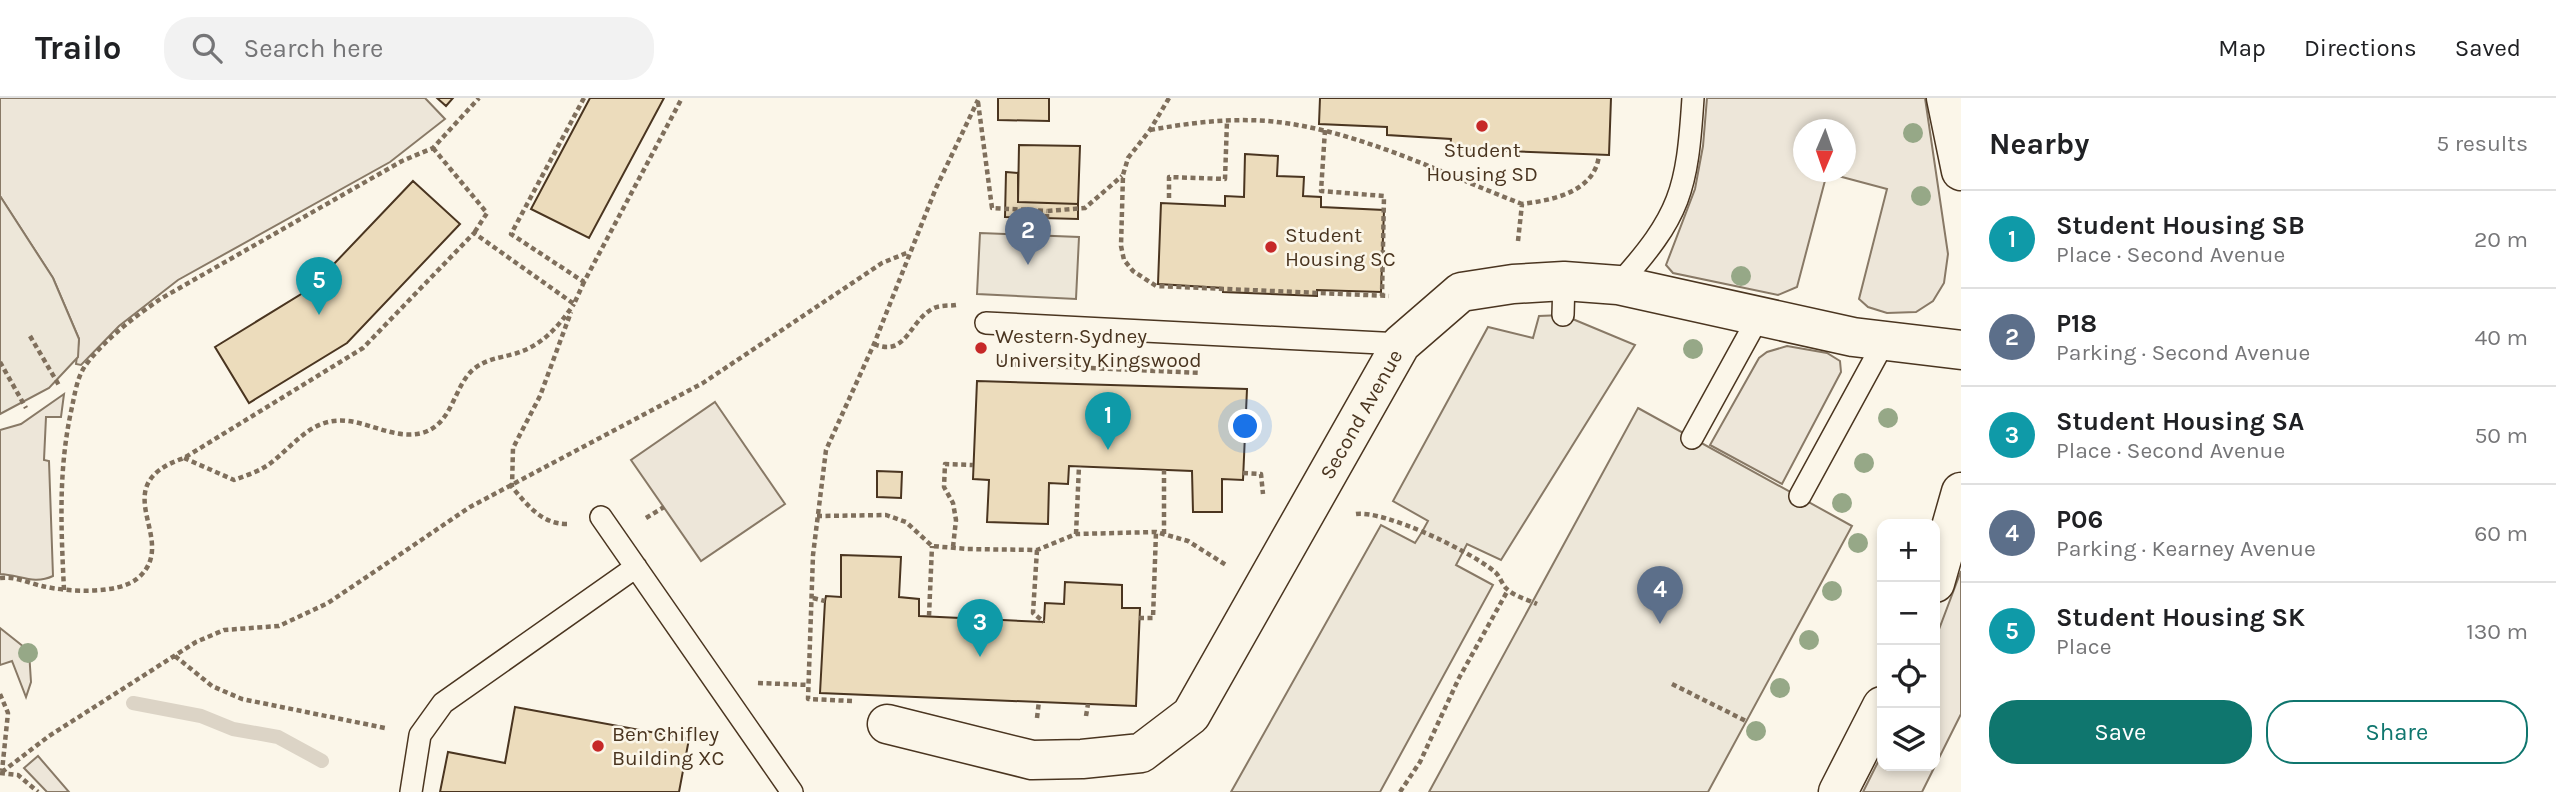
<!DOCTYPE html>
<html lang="en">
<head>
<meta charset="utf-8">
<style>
	:root { --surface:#fff; --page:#f2f2f2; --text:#202124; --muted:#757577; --line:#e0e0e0; --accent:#0f766e }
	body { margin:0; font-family:Karla,sans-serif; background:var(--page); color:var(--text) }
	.controls { position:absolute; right:21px; bottom:21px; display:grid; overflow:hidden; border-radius:14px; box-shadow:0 4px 10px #0003 }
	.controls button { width:63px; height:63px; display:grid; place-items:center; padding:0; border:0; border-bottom:2px solid var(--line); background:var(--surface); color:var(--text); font:35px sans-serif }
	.compass { position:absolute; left:1793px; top:21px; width:63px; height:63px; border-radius:50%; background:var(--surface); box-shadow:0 4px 10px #0003; rotate:182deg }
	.you { position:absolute; left:1246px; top:329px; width:24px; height:24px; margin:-18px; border:5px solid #fff; border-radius:50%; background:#1a73e8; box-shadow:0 0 0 10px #1a73e833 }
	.badge { display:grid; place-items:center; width:46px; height:46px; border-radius:50%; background:var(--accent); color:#fff; font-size:23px; font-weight:700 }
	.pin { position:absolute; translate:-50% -58px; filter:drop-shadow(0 2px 4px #0008) }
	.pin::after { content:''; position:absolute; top:37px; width:24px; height:21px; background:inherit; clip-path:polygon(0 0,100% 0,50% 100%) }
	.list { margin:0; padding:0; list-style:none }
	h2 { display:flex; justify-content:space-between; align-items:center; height:91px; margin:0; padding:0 28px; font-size:30px }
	h2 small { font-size:23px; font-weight:400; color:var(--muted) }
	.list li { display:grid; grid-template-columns:46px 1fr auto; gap:21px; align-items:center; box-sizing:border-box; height:98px; padding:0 28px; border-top:2px solid var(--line) }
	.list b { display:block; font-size:26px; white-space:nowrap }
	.list p { margin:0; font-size:23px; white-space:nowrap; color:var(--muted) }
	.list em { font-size:23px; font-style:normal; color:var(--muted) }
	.actions { display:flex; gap:14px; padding:21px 28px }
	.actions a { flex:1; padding:16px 0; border:2px solid var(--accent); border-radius:28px; text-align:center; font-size:24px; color:var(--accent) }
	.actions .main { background:var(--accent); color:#fff }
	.icon { flex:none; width:38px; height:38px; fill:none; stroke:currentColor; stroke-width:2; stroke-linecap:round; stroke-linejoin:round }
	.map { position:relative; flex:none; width:1961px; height:694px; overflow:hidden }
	header { display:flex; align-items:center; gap:42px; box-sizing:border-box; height:98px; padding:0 35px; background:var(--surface); border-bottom:2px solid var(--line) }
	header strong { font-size:33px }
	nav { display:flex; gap:38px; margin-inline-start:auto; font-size:24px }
	.search { width:490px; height:63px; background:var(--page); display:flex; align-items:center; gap:18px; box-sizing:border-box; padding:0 24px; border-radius:28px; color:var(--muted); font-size:26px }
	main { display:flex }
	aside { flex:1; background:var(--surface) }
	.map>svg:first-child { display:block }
	.green { fill:#ede6d9; stroke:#887966; stroke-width:2; fill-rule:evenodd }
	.parking { fill:#ede7d9; stroke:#887966; stroke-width:2 }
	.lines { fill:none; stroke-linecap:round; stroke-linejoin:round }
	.stream { stroke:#dcd4c6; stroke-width:14 }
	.building { fill:#ecdcbc; stroke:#4a3520; stroke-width:2 }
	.service-casing { stroke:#4a3520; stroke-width:24 }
	.minor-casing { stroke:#4a3520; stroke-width:41 }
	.path { stroke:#7f6f5c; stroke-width:4.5; stroke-dasharray:5 3.5; stroke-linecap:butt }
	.service { stroke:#fbf6e9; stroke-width:21 }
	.minor { stroke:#fbf6e9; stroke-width:38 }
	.tree { fill:#96a887 }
	.poi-dot { fill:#c62828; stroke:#fbf6e9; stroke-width:2.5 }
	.labels { text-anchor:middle; stroke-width:5; stroke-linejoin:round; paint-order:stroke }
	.poi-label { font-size:21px; fill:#4a3520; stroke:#fbf6e9; text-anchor:start }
	.street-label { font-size:21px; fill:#4a3520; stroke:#fbf6e9 }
</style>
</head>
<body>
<header>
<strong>Trailo</strong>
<div class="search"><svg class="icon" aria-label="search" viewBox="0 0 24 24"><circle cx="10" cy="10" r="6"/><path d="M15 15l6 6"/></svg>Search here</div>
<nav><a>Map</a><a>Directions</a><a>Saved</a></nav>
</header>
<main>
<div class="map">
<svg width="1961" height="694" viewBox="0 0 1961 694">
	<rect width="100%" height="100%" fill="#fbf6e9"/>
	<!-- green -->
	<path class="green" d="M 0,0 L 425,0 L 445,21 L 390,64 L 178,182 L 119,228 L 81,267 L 76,266 L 79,241 L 53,180 L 0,98 Z
		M 1707,0 L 1925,0 L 1948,156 L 1944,185 L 1933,203 L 1916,214 L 1887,215 L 1868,209 L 1859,201 L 1887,91 L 1827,75 L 1797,189 L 1778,197 L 1673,175 L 1666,167 L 1695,91 L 1703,48 ZM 1804,32 L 1846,32 L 1846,74 L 1804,74 Z
		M 1787,248 L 1827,255 L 1840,263 L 1841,274 L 1782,386 L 1710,347 L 1759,260 L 1767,254 Z
		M 64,296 L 61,319 L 46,319 L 44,362 L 49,363 L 53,478 C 34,487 20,477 0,476 L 0,332 L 21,326 Z
		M 715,304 L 785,406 L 701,463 L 631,362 Z
		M 1961,473 L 1961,616 L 1922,694 L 1863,694 L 1882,656 L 1882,668 L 1935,668 L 1935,542 Z
		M 0,530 L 29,553 L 31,584 L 26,599 L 12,563 L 0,567 Z
		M 38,658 L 69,694 L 47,694 L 24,670 Z"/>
	<!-- parking -->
	<path class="parking" d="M 0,98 L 53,180 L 79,241 L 78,259 L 49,290 L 0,316 Z
		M 980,135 L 1079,139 L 1076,201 L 977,196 Z
		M 1563,217 L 1635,247 L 1501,462 L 1467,446 L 1456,467 L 1493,487 L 1380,694 L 1231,694 L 1381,427 L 1415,445 L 1422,434 L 1428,423 L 1393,403 L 1488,229 L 1533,240 L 1539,218 Z
		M 1638,310 L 1852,428 L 1708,694 L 1429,694 Z"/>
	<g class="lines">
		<!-- stream -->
		<path class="stream" d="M 133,605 L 201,618 L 233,631 L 278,639 L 322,663"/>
	</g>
	<!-- building -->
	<path class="building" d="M 437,0 L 453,0 L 446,8 Z
		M 590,0 L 664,0 L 589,140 L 531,111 Z
		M 998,0 L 1049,0 L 1049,23 L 998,22 Z
		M 1320,0 L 1611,0 L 1609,57 L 1450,51 L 1451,41 L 1387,37 L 1387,29 L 1319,26 Z
		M 1019,47 L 1080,48 L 1078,106 L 1018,104 Z
		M 1245,56 L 1278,58 L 1277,78 L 1304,79 L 1303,98 L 1321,99 L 1321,109 L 1384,112 L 1381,194 L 1317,192 L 1317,198 L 1223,194 L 1223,190 L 1158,186 L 1161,105 L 1225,108 L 1225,98 L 1244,99 Z
		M 1006,74 L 1018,75 L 1018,104 L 1078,106 L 1078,121 L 1005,119 Z
		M 413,83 L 460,126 L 347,245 L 249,305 L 215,249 L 311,190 Z
		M 977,283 L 1247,291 L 1243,382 L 1222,381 L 1222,414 L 1193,414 L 1192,373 L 1069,368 L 1068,386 L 1049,385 L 1048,426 L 987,424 L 989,382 L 973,381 Z
		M 877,373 L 902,374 L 901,400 L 877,399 Z
		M 841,457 L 901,459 L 899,499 L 919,501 L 919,518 L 1044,524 L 1045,505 L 1064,506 L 1065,484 L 1122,487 L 1122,510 L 1140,510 L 1136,608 L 820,595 L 825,503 L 826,498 L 841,499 Z
		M 515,609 L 689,641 L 679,694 L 440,694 L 448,654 L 505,665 Z"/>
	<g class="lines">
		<defs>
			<path id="service" d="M 1618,187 C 1681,117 1687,93 1693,0
				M 1563,217 L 1564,183
				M 986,225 L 1401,246
				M 1692,340 L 1758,220
				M 1800,398 L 1884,244
				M 601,419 L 792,694
				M 411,694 L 420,637 L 443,605 L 636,469"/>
			<g id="minor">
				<path d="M 1946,0 L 1961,73"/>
				<path d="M 1935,485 L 1961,394"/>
				<path id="s1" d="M 887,626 L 1032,662 L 1082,661 L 1141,655 L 1191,617 L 1401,246 L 1461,194 L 1513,186 L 1564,183 L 1618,187 L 1853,239 L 1961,252"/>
				<path d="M 1838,694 L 1882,608"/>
			</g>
		</defs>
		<!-- service casing -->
		<use href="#service" class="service-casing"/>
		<!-- minor casing -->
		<use href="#minor" class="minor-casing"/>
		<!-- path -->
		<path class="path" d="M 584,0 L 511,136 L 584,184 L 682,0
			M 1169,0 L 1150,32 L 1128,60 L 1123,77 L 1121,148 L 1124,162 L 1133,173 L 1156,188 L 1389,198
			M 978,4 L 992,110 L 1047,113
			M 1150,32 C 1189,25 1228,20 1268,23 C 1356,31 1441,75 1522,106
			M 1325,32 L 1321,93 L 1384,98 L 1382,198
			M 433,50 L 487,115 L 474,135
			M 1169,100 L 1169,79 L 1225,81 L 1227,23
			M 1047,138 L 1047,113 L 1085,110 L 1122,78
			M 1518,143 L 1522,106 C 1553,102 1595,94 1599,57
			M 30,238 L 60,289
			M 874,246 C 907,260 909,222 934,210 C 941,207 949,208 956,207
			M 1003,263 L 1001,266 L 1201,275
			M 0,264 L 26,310
			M 184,360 L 234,382 C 247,377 261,373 272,364 C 290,350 306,329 328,324 C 360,316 389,343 422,335 C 454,326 453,287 475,270 C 487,261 499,260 514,256 C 542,248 558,229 574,206
			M 1243,375 L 1261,376 L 1263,396
			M 1356,416 C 1385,412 1472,454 1495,474 C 1500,478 1502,487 1507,491 C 1514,498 1528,502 1537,506
			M 817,418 L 886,417 L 906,424 L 932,448 L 967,451 L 1037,452 L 1076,436 L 1156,434 L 1188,443 L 1226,467
			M 646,420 L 664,409
			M 567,426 C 542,426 528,408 512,389 L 513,350 L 540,298 L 571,214
			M 1076,436 L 1079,368
			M 1164,436 L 1164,372
			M 953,449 L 956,422 L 953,405 L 944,389 L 945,366 L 973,367
			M 1037,452 L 1033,515 L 1044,524
			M 0,480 C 15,478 28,485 42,488 C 67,494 118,497 138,480 C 182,442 101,388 184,360 L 363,250 L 474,135 L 574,206 L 584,184
			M 64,492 C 61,429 58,371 72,309 C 75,295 77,280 85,268 C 104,242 135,218 162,200 L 402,63 L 433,50 L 479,0
			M 813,500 L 825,503
			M 929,518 L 932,448
			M 1139,520 L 1153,520 L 1156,434
			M 175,558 L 212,588 L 242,601 L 385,630
			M 758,585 L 809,587
			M 1672,586 L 1746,623
			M 0,596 L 8,615 L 2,673
			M 852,603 L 808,601 L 813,457 L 826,352 L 874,246 L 936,90 L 978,2
			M 1086,618 L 1088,606
			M 1037,620 L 1039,603
			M 2,674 L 49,638 L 196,544 L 224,532 L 279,528 L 328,505 L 470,409 L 703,285 L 882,165 L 909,154
			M 0,675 L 18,677 L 38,694
			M 1400,694 L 1420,664 L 1459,580 L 1508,492"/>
		<!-- service -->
		<use href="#service" class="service"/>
		<!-- minor -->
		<use href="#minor" class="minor"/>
	</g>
	<!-- trees -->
	<g class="tree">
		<circle cx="1913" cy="35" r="10"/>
		<circle cx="1921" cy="98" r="10"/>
		<circle cx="1741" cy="178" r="10"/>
		<circle cx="1693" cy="251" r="10"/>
		<circle cx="1888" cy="320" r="10"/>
		<circle cx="1864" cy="365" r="10"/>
		<circle cx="1842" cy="405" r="10"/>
		<circle cx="1858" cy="445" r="10"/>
		<circle cx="1832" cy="493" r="10"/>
		<circle cx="1809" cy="542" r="10"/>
		<circle cx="28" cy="555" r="10"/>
		<circle cx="1780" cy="590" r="10"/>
		<circle cx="1756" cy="633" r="10"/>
	</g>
	<!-- markers -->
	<g class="poi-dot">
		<circle cx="1482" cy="28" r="7"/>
		<circle cx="1271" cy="149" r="7"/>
		<circle cx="981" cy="250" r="7"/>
		<circle cx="598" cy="648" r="7"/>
	</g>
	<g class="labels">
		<!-- poi labels -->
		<g class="poi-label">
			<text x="1482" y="59" text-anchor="middle">Student<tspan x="1482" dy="24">Housing SD</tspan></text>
			<text x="1285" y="144">Student<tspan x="1285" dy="24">Housing SC</tspan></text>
			<text x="995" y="245">Western Sydney<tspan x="995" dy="24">University Kingswood</tspan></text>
			<text x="612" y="643">Ben Chifley<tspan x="612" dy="24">Building XC</tspan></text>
		</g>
		<!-- street labels -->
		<g class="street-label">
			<text dy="7" stroke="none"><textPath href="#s1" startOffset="667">Second Avenue</textPath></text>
		</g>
	</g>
</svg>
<div class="controls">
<button>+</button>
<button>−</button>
<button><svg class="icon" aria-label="locate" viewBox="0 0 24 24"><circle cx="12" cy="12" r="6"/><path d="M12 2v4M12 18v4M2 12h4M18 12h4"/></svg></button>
<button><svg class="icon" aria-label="layers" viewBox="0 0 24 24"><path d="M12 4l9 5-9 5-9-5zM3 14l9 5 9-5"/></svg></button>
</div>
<svg class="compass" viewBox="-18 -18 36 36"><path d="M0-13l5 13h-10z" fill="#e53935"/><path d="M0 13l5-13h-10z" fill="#757577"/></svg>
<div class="you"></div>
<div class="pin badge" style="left:1108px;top:352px;background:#0f9aa8">1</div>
<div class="pin badge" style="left:1028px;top:167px;background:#5c6f8a">2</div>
<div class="pin badge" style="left:980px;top:559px;background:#0f9aa8">3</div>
<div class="pin badge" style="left:1660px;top:526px;background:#5c6f8a">4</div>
<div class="pin badge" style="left:319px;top:217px;background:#0f9aa8">5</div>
</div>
<aside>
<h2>Nearby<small>5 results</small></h2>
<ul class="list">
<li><span class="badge" style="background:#0f9aa8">1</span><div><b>Student Housing SB</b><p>Place · Second Avenue</p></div><em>20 m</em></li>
<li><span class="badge" style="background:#5c6f8a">2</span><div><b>P18</b><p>Parking · Second Avenue</p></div><em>40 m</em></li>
<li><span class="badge" style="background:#0f9aa8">3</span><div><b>Student Housing SA</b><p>Place · Second Avenue</p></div><em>50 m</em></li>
<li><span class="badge" style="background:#5c6f8a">4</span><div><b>P06</b><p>Parking · Kearney Avenue</p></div><em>60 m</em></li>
<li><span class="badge" style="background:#0f9aa8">5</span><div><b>Student Housing SK</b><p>Place</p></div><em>130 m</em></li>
</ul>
<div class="actions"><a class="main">Save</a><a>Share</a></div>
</aside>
</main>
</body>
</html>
